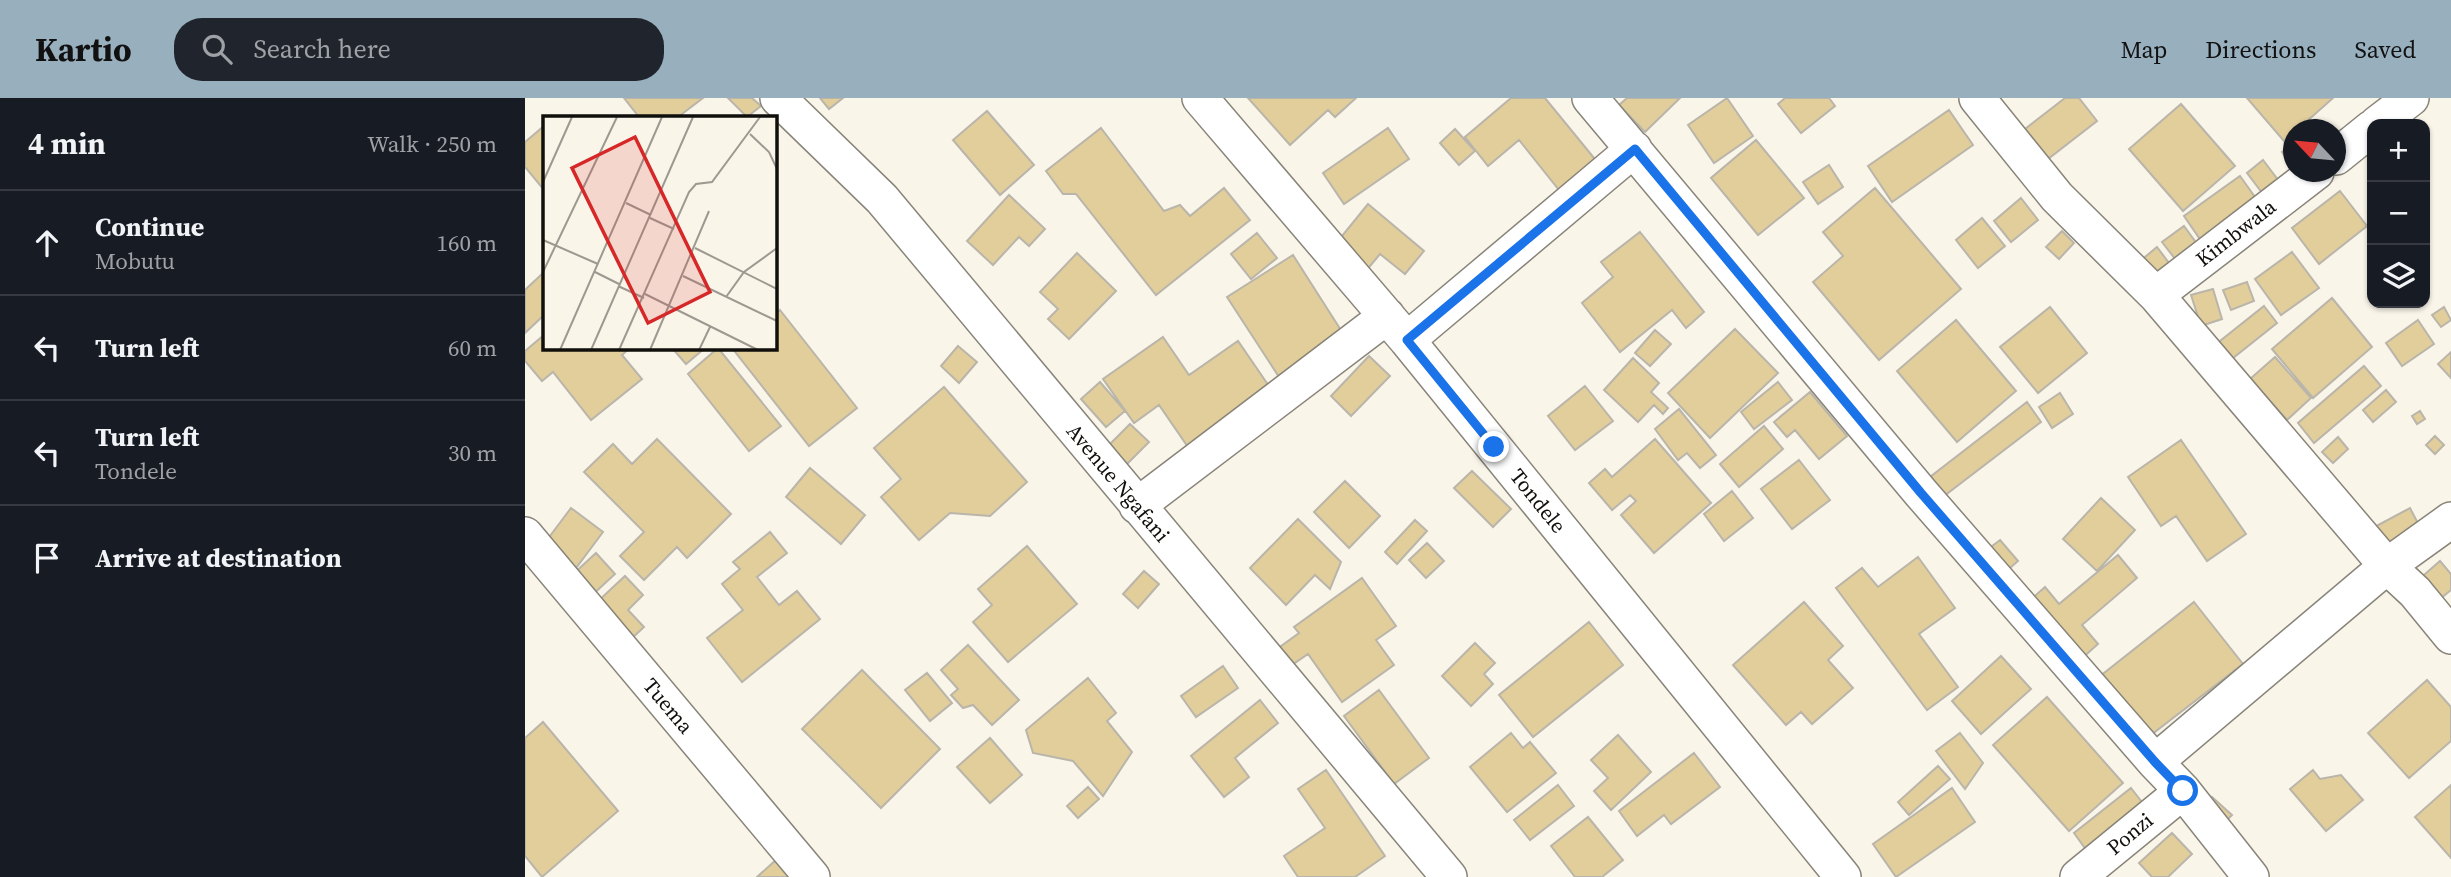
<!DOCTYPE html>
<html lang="en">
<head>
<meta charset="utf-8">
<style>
	:root { --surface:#171b24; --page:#20242c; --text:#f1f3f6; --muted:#9ea1a6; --line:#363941; --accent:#98afbe }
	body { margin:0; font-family:"Source Serif 4",serif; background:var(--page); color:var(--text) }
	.controls { position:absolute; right:21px; top:21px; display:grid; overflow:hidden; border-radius:14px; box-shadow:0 2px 5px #0004 }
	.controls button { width:63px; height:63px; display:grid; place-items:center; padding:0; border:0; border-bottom:2px solid var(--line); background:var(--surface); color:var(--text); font:35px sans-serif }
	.compass { position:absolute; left:1758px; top:21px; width:63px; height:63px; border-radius:50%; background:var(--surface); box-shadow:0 2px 5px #0004; rotate:296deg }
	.stop { position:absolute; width:21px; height:21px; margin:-16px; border:5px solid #1a73e8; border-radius:50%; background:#fff }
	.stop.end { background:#1a73e8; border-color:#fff; box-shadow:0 2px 7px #0008 }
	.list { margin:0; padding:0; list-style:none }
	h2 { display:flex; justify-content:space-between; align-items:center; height:91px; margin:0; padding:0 28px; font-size:30px }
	h2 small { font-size:23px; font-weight:400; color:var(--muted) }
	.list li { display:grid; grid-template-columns:46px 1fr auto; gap:21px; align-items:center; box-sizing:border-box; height:105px; padding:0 28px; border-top:2px solid var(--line) }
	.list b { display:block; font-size:26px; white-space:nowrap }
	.list p { margin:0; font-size:23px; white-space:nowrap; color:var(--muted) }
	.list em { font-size:23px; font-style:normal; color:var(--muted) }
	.icon { flex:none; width:38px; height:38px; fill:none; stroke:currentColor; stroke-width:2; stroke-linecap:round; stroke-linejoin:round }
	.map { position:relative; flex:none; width:1926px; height:779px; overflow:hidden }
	header { display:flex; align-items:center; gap:42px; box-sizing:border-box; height:98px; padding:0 35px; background:var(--accent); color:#111 }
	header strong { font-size:33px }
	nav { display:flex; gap:38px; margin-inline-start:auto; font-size:24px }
	.search { width:490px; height:63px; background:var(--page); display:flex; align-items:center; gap:18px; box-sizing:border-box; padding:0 24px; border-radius:28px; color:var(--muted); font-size:26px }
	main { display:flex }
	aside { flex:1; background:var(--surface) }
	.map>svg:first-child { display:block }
	.building { fill:#e2ce9b; stroke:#bab5aa; stroke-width:2 }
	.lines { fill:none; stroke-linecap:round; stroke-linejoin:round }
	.minor-casing { stroke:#888479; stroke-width:38 }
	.minor { stroke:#fff; stroke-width:35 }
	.route { stroke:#1a73e8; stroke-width:9 }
	.labels { text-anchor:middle; stroke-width:7; stroke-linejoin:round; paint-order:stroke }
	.street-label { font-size:21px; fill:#110f0c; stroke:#fff }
	.inset-road { fill:none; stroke:#9d9991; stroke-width:2 }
	.view { fill:#d62828; fill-opacity:0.15; stroke:#d62828; stroke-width:3.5 }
	.inset-edge { fill:none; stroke:#110f0c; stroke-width:3.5 }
</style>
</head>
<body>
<header>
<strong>Kartio</strong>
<div class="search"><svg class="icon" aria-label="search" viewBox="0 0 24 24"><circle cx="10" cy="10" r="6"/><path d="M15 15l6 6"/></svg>Search here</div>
<nav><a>Map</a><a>Directions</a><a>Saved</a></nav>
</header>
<main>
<aside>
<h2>4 min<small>Walk · 250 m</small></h2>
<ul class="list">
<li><svg class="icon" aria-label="ahead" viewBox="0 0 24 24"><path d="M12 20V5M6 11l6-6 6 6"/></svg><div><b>Continue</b><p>Mobutu</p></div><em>160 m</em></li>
<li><svg class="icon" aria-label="left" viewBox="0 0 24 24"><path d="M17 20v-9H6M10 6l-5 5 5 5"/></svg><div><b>Turn left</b></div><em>60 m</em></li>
<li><svg class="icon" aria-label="left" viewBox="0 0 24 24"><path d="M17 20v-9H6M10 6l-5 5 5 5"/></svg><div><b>Turn left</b><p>Tondele</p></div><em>30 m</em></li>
<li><svg class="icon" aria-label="arrive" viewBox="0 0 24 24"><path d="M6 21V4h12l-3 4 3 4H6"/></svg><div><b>Arrive at destination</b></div></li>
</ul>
</aside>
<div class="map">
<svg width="1926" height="779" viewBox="0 0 1926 779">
	<rect width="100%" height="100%" fill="#faf5e9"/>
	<!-- building -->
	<path class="building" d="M 99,0 L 178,0 L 153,19 L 114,19 Z
		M 203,0 L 227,0 L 236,8 L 222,19 Z
		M 295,0 L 318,0 L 304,11 Z
		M 723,0 L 831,0 L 810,19 L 803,12 L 765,47 Z
		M 986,0 L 1020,0 L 1078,71 L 1042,102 L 994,42 L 963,68 L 940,39 Z
		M 1102,0 L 1155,0 L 1120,34 L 1094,7 Z
		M 1202,0 L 1228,38 L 1189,65 L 1163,27 Z
		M 1260,0 L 1304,0 L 1310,8 L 1276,35 L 1253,6 Z
		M 1540,0 L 1554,0 L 1572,23 L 1523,61 L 1500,31 Z
		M 1722,0 L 1808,0 L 1772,32 L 1769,32 L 1769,34 L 1759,43 Z
		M 1656,6 L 1710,68 L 1658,113 L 1604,51 Z
		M 1424,12 L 1448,47 L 1367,104 L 1343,68 Z
		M 462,13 L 509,67 L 475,97 L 428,42 Z
		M 19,28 L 19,92 L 0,69 L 0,44 Z
		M 576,30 L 639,113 L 655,107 L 665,118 L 699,90 L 725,122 L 631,197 L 551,96 L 538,96 L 521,73 Z
		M 863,30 L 884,61 L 819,106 L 798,75 Z
		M 930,31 L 950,53 L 934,67 L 915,45 Z
		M 1231,42 L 1279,100 L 1233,137 L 1186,80 Z
		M 1769,45 L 1769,70 L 1757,54 Z
		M 1738,62 L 1757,87 L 1741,100 L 1722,75 Z
		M 1304,67 L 1318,89 L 1293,106 L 1278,84 Z
		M 1715,78 L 1735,106 L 1679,147 L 1659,118 Z
		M 1350,90 L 1436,191 L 1354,262 L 1288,184 L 1318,158 L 1298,134 Z
		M 1815,93 L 1842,128 L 1794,166 L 1767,130 Z
		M 484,97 L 520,131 L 504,148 L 494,139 L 468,167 L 442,143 Z
		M 1496,100 L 1513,122 L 1486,144 L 1469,123 Z
		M 843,106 L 899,153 L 880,176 L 855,156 L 840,174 L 808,149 Z
		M 1457,120 L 1480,148 L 1453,170 L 1431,142 Z
		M 1659,128 L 1675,150 L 1654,166 L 1637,144 Z
		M 1537,133 L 1549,145 L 1534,161 L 1521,149 Z
		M 1115,134 L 1179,214 L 1161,230 L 1147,212 L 1095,254 L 1057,205 L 1088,179 L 1076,164 Z
		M 732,135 L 752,160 L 726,181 L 706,156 Z
		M 1632,149 L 1650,173 L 1633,187 L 1614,164 Z
		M 1767,154 L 1794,190 L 1756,217 L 1730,181 Z
		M 552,155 L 591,193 L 544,241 L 523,221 L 533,211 L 515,194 Z
		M 768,157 L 819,237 L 754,279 L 702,199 Z
		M 19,174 L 19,217 L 0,235 L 0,192 Z
		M 1722,184 L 1729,203 L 1706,212 L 1698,192 Z
		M 1688,191 L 1697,221 L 1676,228 L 1666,197 Z
		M 1807,200 L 1847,249 L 1788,300 L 1747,251 Z
		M 1739,208 L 1752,225 L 1703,264 L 1690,247 Z
		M 1525,209 L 1562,255 L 1513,295 L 1475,249 Z
		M 1919,209 L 1926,222 L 1916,229 L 1907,217 Z
		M 255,212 L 332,310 L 284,348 L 207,250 L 250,250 L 250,216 Z
		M 1431,222 L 1491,293 L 1432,344 L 1372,273 Z
		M 1893,222 L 1909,246 L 1877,268 L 1861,245 Z
		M 1210,231 L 1253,275 L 1185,340 L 1143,295 Z
		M 1130,232 L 1146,246 L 1125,268 L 1110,255 Z
		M 19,237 L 19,250 L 105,250 L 97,257 L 117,281 L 66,322 L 28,274 L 17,283 L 0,263 L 0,253 Z
		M 638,239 L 664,277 L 713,243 L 746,291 L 663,349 L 634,307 L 609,325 L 578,281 Z
		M 433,248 L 452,264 L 434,285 L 416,268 Z
		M 147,250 L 180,250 L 161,266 Z
		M 193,250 L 256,328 L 224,353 L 163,276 Z
		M 1926,254 L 1926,280 L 1913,266 Z
		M 844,258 L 865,278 L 826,318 L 806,298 Z
		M 1750,259 L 1786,300 L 1762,322 L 1725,281 Z
		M 1108,260 L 1134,285 L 1126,294 L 1143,310 L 1138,316 L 1129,307 L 1113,324 L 1079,292 Z
		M 1839,268 L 1856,288 L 1789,345 L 1773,325 Z
		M 575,284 L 600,313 L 581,329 L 556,301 Z
		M 1253,284 L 1267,302 L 1229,331 L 1216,314 Z
		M 1060,288 L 1088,323 L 1050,352 L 1023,318 Z
		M 419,289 L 502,384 L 465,418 L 425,415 L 394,442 L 356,399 L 376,381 L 349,350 Z
		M 1861,292 L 1871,304 L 1848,324 L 1838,312 Z
		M 1285,294 L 1322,338 L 1294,361 L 1270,332 L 1262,339 L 1249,324 Z
		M 1535,295 L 1548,316 L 1527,330 L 1514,309 Z
		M 1502,304 L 1516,324 L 1419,398 L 1405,379 Z
		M 1154,311 L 1191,357 L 1175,370 L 1162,355 L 1153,362 L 1130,331 Z
		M 1895,313 L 1900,321 L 1892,326 L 1887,318 Z
		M 605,326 L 624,344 L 600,368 L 582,349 Z
		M 1239,328 L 1258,351 L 1214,389 L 1195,366 Z
		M 1910,338 L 1919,347 L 1910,356 L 1901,347 Z
		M 1813,339 L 1823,351 L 1808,365 L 1797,354 Z
		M 132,341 L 206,416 L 162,460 L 152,449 L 119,482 L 95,458 L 119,434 L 59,374 L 88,346 L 107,366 Z
		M 1130,341 L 1186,405 L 1129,455 L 1096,417 L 1111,403 L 1105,397 L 1087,412 L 1064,385 L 1080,371 L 1087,379 Z
		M 1656,342 L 1721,436 L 1682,463 L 1651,418 L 1636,428 L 1603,379 Z
		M 1274,362 L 1305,402 L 1267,431 L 1236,391 Z
		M 285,370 L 340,417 L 316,446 L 261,399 Z
		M 947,373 L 986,411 L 968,429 L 929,390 Z
		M 820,383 L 855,418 L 824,450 L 789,414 Z
		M 1207,393 L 1228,420 L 1199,443 L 1179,416 Z
		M 1576,400 L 1610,432 L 1572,473 L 1538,441 Z
		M 46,410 L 78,434 L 51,470 L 19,446 Z
		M 1885,410 L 1897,433 L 1857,455 L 1844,432 Z
		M 773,421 L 816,464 L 805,491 L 790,477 L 761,507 L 725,470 Z
		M 890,422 L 902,433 L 872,466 L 860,454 Z
		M 245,434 L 262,455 L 232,479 L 254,507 L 272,493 L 295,521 L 217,584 L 182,540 L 218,512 L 197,486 L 215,471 L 208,464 Z
		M 1475,442 L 1493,463 L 1477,477 L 1458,455 Z
		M 902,445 L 919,463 L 901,480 L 884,462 Z
		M 502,448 L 552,506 L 483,564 L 448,524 L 467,507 L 453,491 Z
		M 71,455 L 90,476 L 64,500 L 45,479 Z
		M 1593,457 L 1612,480 L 1557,527 L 1573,546 L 1554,563 L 1503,504 L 1520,489 L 1534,506 Z
		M 1393,459 L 1430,510 L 1394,536 L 1433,589 L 1402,612 L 1311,490 L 1337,470 L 1353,489 Z
		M 1915,463 L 1926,476 L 1926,492 L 1910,505 L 1892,483 Z
		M 619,473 L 634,486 L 613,510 L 598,496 Z
		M 100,478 L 118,497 L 103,512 L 119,529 L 105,542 L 71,505 Z
		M 837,480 L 871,528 L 851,542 L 869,567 L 817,604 L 783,556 L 764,569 L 752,551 L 774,535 L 769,529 Z
		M 1279,504 L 1318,548 L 1303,562 L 1328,590 L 1287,626 L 1276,614 L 1261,627 L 1208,567 Z
		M 1669,504 L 1718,566 L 1622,640 L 1574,579 Z
		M 1064,524 L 1098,567 L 1008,639 L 974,597 Z
		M 950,545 L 970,565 L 959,576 L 968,586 L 946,608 L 917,578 Z
		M 443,547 L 494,602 L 467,627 L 448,607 L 438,610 L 426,597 L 433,591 L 416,572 Z
		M 1476,558 L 1506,591 L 1456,636 L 1427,603 Z
		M 698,568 L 713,590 L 671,619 L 656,598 Z
		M 337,572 L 415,651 L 356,710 L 277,631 Z
		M 402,575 L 427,605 L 405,623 L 380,592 Z
		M 563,580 L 591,615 L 582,623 L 607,654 L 578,698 L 548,663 L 508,655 L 501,632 Z
		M 1902,582 L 1926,609 L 1926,643 L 1884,680 L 1843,635 Z
		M 854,592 L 904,660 L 869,686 L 819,618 Z
		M 1522,599 L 1598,685 L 1544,733 L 1468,647 Z
		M 735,602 L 753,625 L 710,660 L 724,679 L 699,699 L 666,658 Z
		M 18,624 L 93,713 L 17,779 L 0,758 L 0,640 Z
		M 986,635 L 998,650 L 1005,644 L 1031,675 L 982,714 L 945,669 Z
		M 1435,635 L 1458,665 L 1440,691 L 1411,653 Z
		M 1093,637 L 1126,674 L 1086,712 L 1069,693 L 1083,680 L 1066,662 Z
		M 465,640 L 497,677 L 465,705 L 432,669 Z
		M 1169,655 L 1195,689 L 1146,726 L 1139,717 L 1112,738 L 1094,713 Z
		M 1413,668 L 1425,681 L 1384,717 L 1373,704 Z
		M 801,672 L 860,758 L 830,779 L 773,779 L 759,758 L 800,730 L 773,691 Z
		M 1788,672 L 1795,681 L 1816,677 L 1838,702 L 1801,733 L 1765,691 Z
		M 1033,687 L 1049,708 L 1005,742 L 989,722 Z
		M 1926,687 L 1926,760 L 1890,719 Z
		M 563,689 L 574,701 L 553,720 L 542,708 Z
		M 1427,690 L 1450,724 L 1371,779 L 1348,746 Z
		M 1606,690 L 1620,708 L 1562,753 L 1549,735 Z
		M 1687,699 L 1707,717 L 1696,728 L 1677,711 Z
		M 1063,719 L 1098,762 L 1077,779 L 1050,779 L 1026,748 Z
		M 1647,735 L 1667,756 L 1643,779 L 1627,779 L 1614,765 Z
		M 252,761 L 268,779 L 232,779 Z"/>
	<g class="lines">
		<defs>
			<path id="minor" d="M 253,0 L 357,101 L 924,779
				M 675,0 L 882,242 L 1318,779
				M 1065,0 L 1396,395 L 1630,664 L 1658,693 L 1726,779
				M 1452,0 L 1532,99 L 1631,197 L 1862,468 L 1890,494 L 1926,538
				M 1852,26 L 1886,0
				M 1811,59 L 1847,30
				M 1631,197 L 1791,74
				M 882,242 L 1109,51
				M 612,408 L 862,218
				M 0,437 L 287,779
				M 1630,664 L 1862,468 L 1926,422
				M 1553,779 L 1658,693"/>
		</defs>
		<!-- minor casing -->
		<use href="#minor" class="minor-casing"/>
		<!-- minor -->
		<use href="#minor" class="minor"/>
	</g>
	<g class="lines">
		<!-- route -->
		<path class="route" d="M 969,349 L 882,242 L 1110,51 L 1396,395 L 1630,664 L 1658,693"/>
	</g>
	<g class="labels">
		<!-- street labels -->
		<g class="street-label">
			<text transform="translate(1711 135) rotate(-38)" y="7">Kimbwala</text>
			<text transform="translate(593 385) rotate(50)" y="7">Avenue Ngafani</text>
			<text transform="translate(1013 403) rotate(51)" y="7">Tondele</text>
			<text transform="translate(143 608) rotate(50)" y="7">Tuema</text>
			<text transform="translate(1605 736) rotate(-40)" y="7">Ponzi</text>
		</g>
	</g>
	<!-- overview -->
	<g transform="translate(18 18)">
		<rect width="234" height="234" fill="#faf5e9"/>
		<path class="inset-road" d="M 207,18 L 226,36 L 234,53M 0,66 L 29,1M 83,87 L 108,99M 107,102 L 131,113M 0,124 L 55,148M 152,132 L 234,173M 0,156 L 74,1M 52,156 L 76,168M 140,160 L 234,205M 75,170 L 101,182M 102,178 L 215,234M 183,181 L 201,156 L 234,132M 17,234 L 119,1M 48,234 L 150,1M 76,234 L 146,76 L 153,68 L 169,66 L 217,1M 107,234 L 166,95M 156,234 L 167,211"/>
		<path class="view" d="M 92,21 L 167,176 L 105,207 L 29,52 Z"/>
		<rect width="234" height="234" class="inset-edge"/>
	</g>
</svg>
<div class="controls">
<button>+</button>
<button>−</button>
<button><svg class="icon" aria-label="layers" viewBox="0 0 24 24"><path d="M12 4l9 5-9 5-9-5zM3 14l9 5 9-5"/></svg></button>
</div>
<svg class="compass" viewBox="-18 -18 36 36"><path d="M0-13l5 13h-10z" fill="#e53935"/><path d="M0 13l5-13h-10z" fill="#9ea1a6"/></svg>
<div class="stop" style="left:1658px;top:693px"></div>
<div class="stop end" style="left:969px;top:349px"></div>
</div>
</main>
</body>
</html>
